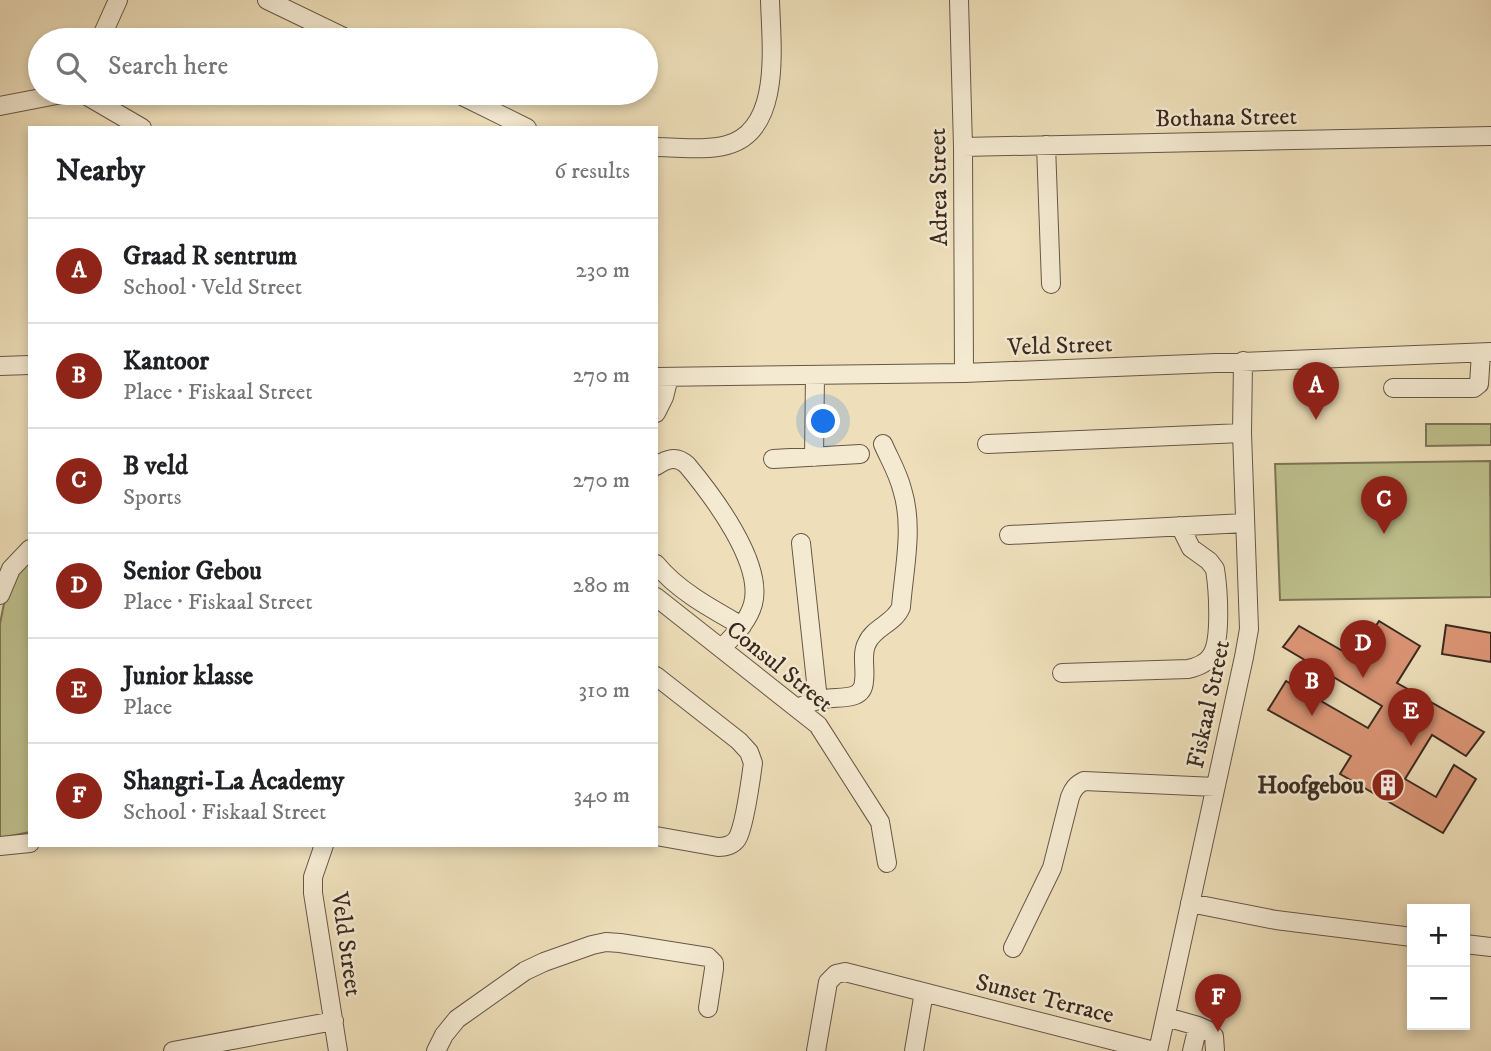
<!DOCTYPE html>
<html lang="en">
<head>
<meta charset="utf-8">
<style>
	:root { --surface:#fff; --page:#f2f2f2; --text:#202124; --muted:#757577; --line:#e0e0e0; --accent:#8f2418 }
	body { margin:0; font-family:"IM FELL DW Pica",serif; background:var(--page); color:var(--text) }
	.controls { position:absolute; right:21px; bottom:21px; display:grid; overflow:hidden; border-radius:0px; box-shadow:0 4px 10px #0003 }
	.controls button { width:63px; height:63px; display:grid; place-items:center; padding:0; border:0; border-bottom:2px solid var(--line); background:var(--surface); color:var(--text); font:35px sans-serif }
	.you { position:absolute; left:824px; top:422px; width:24px; height:24px; margin:-18px; border:5px solid #fff; border-radius:50%; background:#1a73e8; box-shadow:0 0 0 10px #1a73e833 }
	.badge { display:grid; place-items:center; width:46px; height:46px; border-radius:50%; background:var(--accent); color:#fff; font-size:23px; font-weight:700 }
	.pin { position:absolute; translate:-50% -58px; filter:drop-shadow(0 2px 4px #0008) }
	.pin::after { content:''; position:absolute; top:37px; width:24px; height:21px; background:inherit; clip-path:polygon(0 0,100% 0,50% 100%) }
	.list { margin:0; padding:0; list-style:none }
	h2 { display:flex; justify-content:space-between; align-items:center; height:91px; margin:0; padding:0 28px; font-size:30px }
	h2 small { font-size:23px; font-weight:400; color:var(--muted) }
	.list li { display:grid; grid-template-columns:46px 1fr auto; gap:21px; align-items:center; box-sizing:border-box; height:105px; padding:0 28px; border-top:2px solid var(--line) }
	.list b { display:block; font-size:26px; white-space:nowrap }
	.list p { margin:0; font-size:23px; white-space:nowrap; color:var(--muted) }
	.list em { font-size:23px; font-style:normal; color:var(--muted) }
	.icon { flex:none; width:38px; height:38px; fill:none; stroke:currentColor; stroke-width:2; stroke-linecap:round; stroke-linejoin:round }
	.map { position:relative; flex:none; width:1491px; height:1051px; overflow:hidden }
	.search { position:absolute; background:var(--surface); box-shadow:0 4px 10px #0003; left:28px; top:28px; width:630px; height:77px; display:flex; align-items:center; gap:18px; box-sizing:border-box; padding:0 24px; border-radius:38px; color:var(--muted); font-size:26px }
	.panel { position:absolute; background:var(--surface); box-shadow:0 4px 10px #0003; left:28px; top:126px; width:630px; height:721px; border-radius:0px }
	.map>svg:first-child { display:block }
	.green { fill:#bec08c; stroke:#7b7556; stroke-width:2 }
	.building { fill:#dd9677; stroke:#382a1f; stroke-width:2 }
	.lines { fill:none; stroke-linecap:round; stroke-linejoin:round }
	.minor-casing { stroke:#665746; stroke-width:20 }
	.minor { stroke:#f4ead2; stroke-width:18 }
	.labels { text-anchor:middle; stroke-width:5; stroke-linejoin:round; paint-order:stroke }
	.street-label { font-size:24px; fill:#382a1f; stroke:#f4ead2 }
	.poi-label { font-size:24px; font-weight:bold; fill:#382a1f; stroke:#f4ead2; text-anchor:end }
</style>
</head>
<body>
<div class="map">
<svg width="1491" height="1051" viewBox="0 0 1491 1051">
	<rect width="100%" height="100%" fill="#eedfba"/>
	<filter id="stains"><feTurbulence type="fractalNoise" baseFrequency=".00286" numOctaves="4"/><feColorMatrix values="0 0 0 0 .2 0 0 0 0 .09 0 0 0 0 .02 0 0 0 .5 -.17"/></filter>
	<radialGradient id="worn" r=".72"><stop offset=".6" stop-color="#630" stop-opacity="0"/><stop offset="1" stop-color="#630" stop-opacity=".3"/></radialGradient>
	<!-- green -->
	<path class="green" d="M 1426,424 L 1491,424 L 1491,445 L 1426,446 Z
		M 1490,461 L 1491,597 L 1280,600 L 1275,464 Z
		M 30,560 L 30,832 L 0,838 L 0,624 C 6,593 6,582 30,560 Z"/>
	<!-- building -->
	<path class="building" d="M 1379,621 L 1420,646 L 1397,683 L 1484,732 L 1466,756 L 1432,735 L 1405,779 L 1436,797 L 1454,765 L 1476,779 L 1443,833 L 1340,774 L 1351,756 L 1268,710 L 1286,681 L 1368,728 L 1382,706 L 1283,647 L 1299,626 L 1355,658 Z
		M 1446,625 L 1491,633 L 1491,662 L 1442,654 Z"/>
	<g class="lines">
		<defs>
			<path id="minor" d="M 267,0 L 350,40
				M 959,0 L 963,147 L 964,373
				M 100,40 L 118,0
				M 82,93 L 142,128
				M 456,93 L 527,128
				M 0,106 L 67,93
				M 1046,145 L 1051,284
				M 656,147 C 679,147 705,151 727,145 C 783,130 771,43 770,0
				M 963,147 L 1491,136
				M 0,366 L 30,365
				M 656,377 L 964,373 L 1491,352
				M 1393,388 L 1474,388 L 1479,384 L 1481,353
				M 656,413 L 664,397 L 669,377
				M 987,444 L 1242,433
				M 814,457 L 815,375
				M 773,459 L 860,454
				M 656,466 C 667,459 676,455 687,465 C 712,495 764,563 753,604 C 748,622 734,635 722,648
				M 1009,535 L 1245,523
				M 801,543 L 818,700
				M 656,564 C 678,591 712,609 742,626
				M 0,595 L 11,569 L 30,549
				M 656,597 L 818,725 L 880,822 L 887,863
				M 1062,673 L 1188,669 C 1197,667 1206,664 1211,656 C 1222,641 1218,588 1215,569 L 1209,561 L 1191,548 L 1180,526
				M 656,676 L 739,741 L 749,752 L 753,763 C 751,778 744,828 737,839 C 732,846 725,847 718,847 L 656,836
				M 798,708 C 806,704 814,700 824,699 C 839,696 863,702 864,681 C 866,669 861,654 867,643 C 874,627 895,623 901,607 C 904,568 914,527 902,489 C 898,473 889,458 883,444
				M 324,845 L 313,877 L 313,893 L 338,1051
				M 0,846 L 30,843
				M 1190,903 L 1276,920 L 1412,937
				M 1465,944 L 1491,947
				M 1013,948 L 1052,868 L 1070,797 C 1073,789 1076,785 1084,781 L 1215,787
				M 1166,1017 L 1198,1026 L 1192,1051
				M 1198,1026 L 1207,1030 L 1214,1036 L 1215,1051
				M 173,1051 L 334,1021
				M 436,1051 L 444,1035 L 457,1019 L 525,971 L 544,962 L 592,945 L 606,942 L 620,943 L 708,957 L 714,963 L 714,969 L 708,1008
				M 816,1051 L 828,982 L 836,974 L 845,972 L 1154,1051
				M 914,1051 L 924,992
				M 1158,1051 L 1244,657 L 1249,629 L 1242,433 L 1243,361"/>
		</defs>
		<!-- minor casing -->
		<use href="#minor" class="minor-casing"/>
		<!-- minor -->
		<use href="#minor" class="minor"/>
	</g>
	<!-- icons -->
	<defs>
		<symbol id="building-disc" viewBox="-11 -11 22 22"><circle r="9.5" fill="#8f2418" stroke="#f4ead2"/><path d="M-4-6H4V6H1V3H-1V6H-4ZM-2.5-4.3h1.7v1.8h-1.7ZM.8-4.3h1.7v1.8H.8ZM-2.5-1h1.7V.8h-1.7ZM.8-1h1.7V.8H.8Z" fill="#fff"/></symbol>
	</defs>
	<g fill-rule="evenodd">
		<use href="#building-disc" x="1369" y="766" width="38" height="38"/>
	</g>
	<g class="labels">
		<!-- street labels -->
		<g class="street-label">
			<text transform="translate(1226 117) rotate(-1)" y="8">Bothana Street</text>
			<text transform="translate(938 187) rotate(-91)" y="8">Adrea Street</text>
			<text transform="translate(1060 345) rotate(-2)" y="8">Veld Street</text>
			<text transform="translate(780 666) rotate(39)" y="8">Consul Street</text>
			<text transform="translate(1208 704) rotate(-78)" y="8">Fiskaal Street</text>
			<text transform="translate(347 944) rotate(82)" y="8">Veld Street</text>
			<text transform="translate(1045 998) rotate(14)" y="8">Sunset Terrace</text>
		</g>
		<!-- poi labels -->
		<g class="poi-label">
			<text x="1364" y="793">Hoofgebou</text>
		</g>
	</g>
	<rect width="100%" height="100%" filter="url(#stains)"/>
	<rect width="100%" height="100%" fill="url(#worn)"/>
</svg>
<div class="controls">
<button>+</button>
<button>−</button>
</div>
<div class="you"></div>
<div class="pin badge" style="left:1316px;top:420px">A</div>
<div class="pin badge" style="left:1312px;top:716px">B</div>
<div class="pin badge" style="left:1384px;top:534px">C</div>
<div class="pin badge" style="left:1363px;top:678px">D</div>
<div class="pin badge" style="left:1411px;top:746px">E</div>
<div class="pin badge" style="left:1218px;top:1032px">F</div>
<div class="search"><svg class="icon" aria-label="search" viewBox="0 0 24 24"><circle cx="10" cy="10" r="6"/><path d="M15 15l6 6"/></svg>Search here</div>
<section class="panel">
<h2>Nearby<small>6 results</small></h2>
<ul class="list">
<li><span class="badge">A</span><div><b>Graad R sentrum</b><p>School · Veld Street</p></div><em>230 m</em></li>
<li><span class="badge">B</span><div><b>Kantoor</b><p>Place · Fiskaal Street</p></div><em>270 m</em></li>
<li><span class="badge">C</span><div><b>B veld</b><p>Sports</p></div><em>270 m</em></li>
<li><span class="badge">D</span><div><b>Senior Gebou</b><p>Place · Fiskaal Street</p></div><em>280 m</em></li>
<li><span class="badge">E</span><div><b>Junior klasse</b><p>Place</p></div><em>310 m</em></li>
<li><span class="badge">F</span><div><b>Shangri-La Academy</b><p>School · Fiskaal Street</p></div><em>340 m</em></li>
</ul>
</section>
</div>
</body>
</html>
